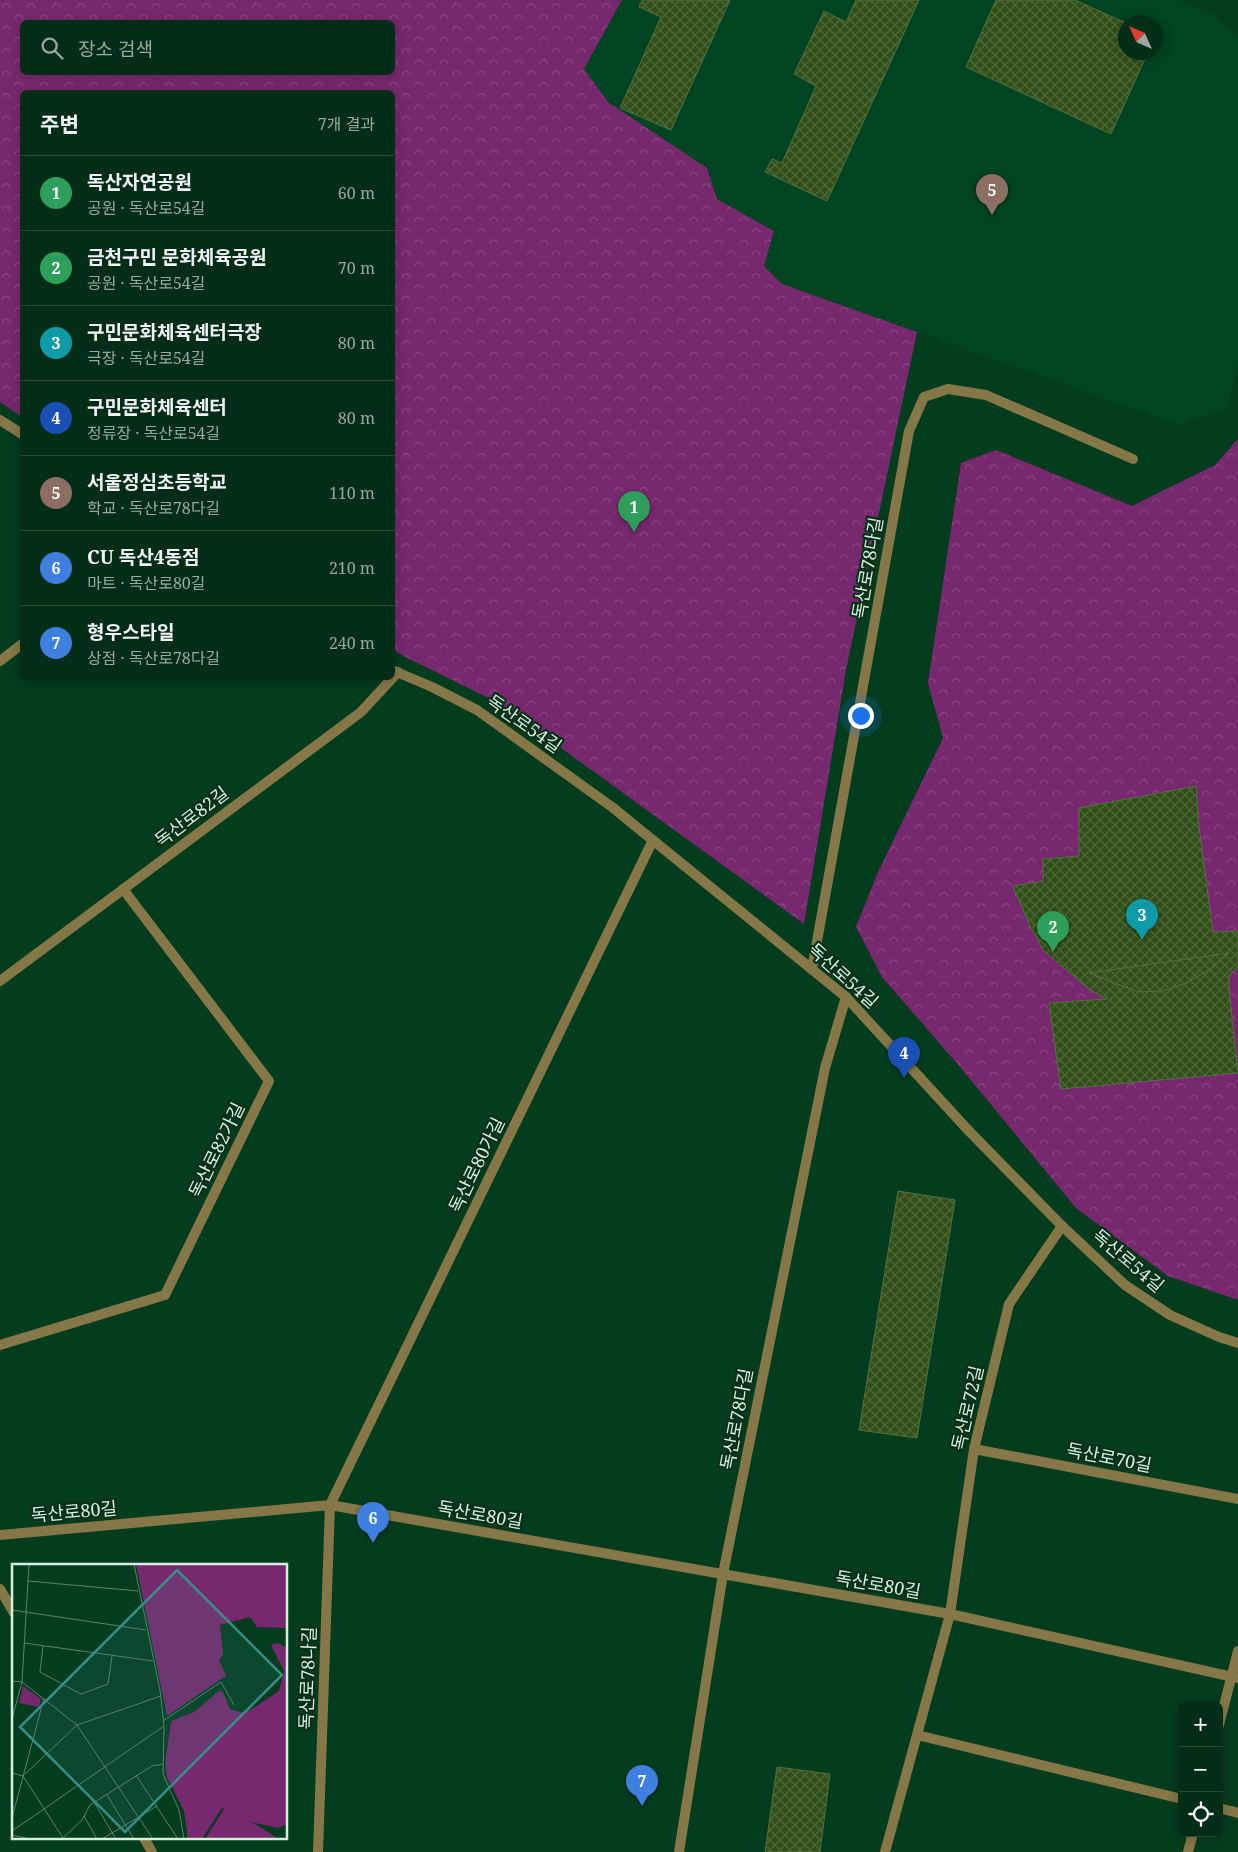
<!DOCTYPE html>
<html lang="ko">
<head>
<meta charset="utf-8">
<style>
	:root { --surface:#032d16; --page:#113923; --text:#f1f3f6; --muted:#97a8a1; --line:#244935; --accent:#0b8043 }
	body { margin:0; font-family:"Noto Serif","Noto Sans KR",serif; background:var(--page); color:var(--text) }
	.controls { position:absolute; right:15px; bottom:15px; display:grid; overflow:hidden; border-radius:8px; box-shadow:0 2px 12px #0003 }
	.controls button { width:45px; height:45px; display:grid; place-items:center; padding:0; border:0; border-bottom:1px solid var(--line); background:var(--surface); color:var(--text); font:25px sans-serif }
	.compass { position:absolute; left:1118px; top:15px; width:45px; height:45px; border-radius:50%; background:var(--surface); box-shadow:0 2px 12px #0003; rotate:315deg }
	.you { position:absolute; left:860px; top:715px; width:18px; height:18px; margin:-12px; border:4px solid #fff; border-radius:50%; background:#1a73e8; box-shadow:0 0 0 8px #1a73e833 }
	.badge { display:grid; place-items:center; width:32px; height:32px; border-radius:50%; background:var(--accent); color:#fff; font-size:16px; font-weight:700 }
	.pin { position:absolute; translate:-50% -41px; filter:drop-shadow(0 1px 2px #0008) }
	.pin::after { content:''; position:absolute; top:26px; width:18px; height:15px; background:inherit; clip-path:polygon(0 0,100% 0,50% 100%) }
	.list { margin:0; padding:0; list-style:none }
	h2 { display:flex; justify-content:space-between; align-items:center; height:65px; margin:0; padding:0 20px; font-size:21px }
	h2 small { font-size:16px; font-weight:400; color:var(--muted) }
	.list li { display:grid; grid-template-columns:32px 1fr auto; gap:15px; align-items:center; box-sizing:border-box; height:75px; padding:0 20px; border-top:1px solid var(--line) }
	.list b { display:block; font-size:19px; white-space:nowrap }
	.list p { margin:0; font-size:16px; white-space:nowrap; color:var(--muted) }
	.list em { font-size:16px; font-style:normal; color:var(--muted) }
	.icon { flex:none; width:28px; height:28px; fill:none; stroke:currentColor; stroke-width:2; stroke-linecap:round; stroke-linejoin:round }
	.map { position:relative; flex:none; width:1238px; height:1852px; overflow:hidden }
	.search { position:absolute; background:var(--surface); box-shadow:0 2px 12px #0003; left:20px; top:20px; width:375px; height:55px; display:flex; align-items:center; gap:12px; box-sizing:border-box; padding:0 18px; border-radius:8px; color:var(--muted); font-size:19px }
	.panel { position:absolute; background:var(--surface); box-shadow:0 2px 12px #0003; left:20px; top:90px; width:375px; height:590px; border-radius:8px }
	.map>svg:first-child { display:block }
	.built { fill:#004421; fill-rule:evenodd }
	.forest { fill:url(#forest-crowns); fill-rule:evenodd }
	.building { fill:url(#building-cross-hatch); stroke:#557042 }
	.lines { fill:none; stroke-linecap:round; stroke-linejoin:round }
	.minor { stroke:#857748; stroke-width:10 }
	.tertiary { stroke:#857748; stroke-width:10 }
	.labels { text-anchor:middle; stroke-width:4.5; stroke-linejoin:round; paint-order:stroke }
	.street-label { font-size:18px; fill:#d6f0dd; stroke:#083019 }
	.inset-road { fill:none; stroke:#58846a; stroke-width:1 }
	.view { fill:#378e84; fill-opacity:0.15; stroke:#378e84; stroke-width:2.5 }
	.inset-edge { fill:none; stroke:#d6f0dd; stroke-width:2.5 }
</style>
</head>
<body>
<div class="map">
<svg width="1238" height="1852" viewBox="0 0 1238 1852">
	<defs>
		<pattern id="forest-crowns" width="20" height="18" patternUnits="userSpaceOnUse" patternTransform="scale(1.25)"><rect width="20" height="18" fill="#78286e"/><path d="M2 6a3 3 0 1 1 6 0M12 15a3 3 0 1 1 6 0" fill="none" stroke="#8a4882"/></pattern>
		<pattern id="building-cross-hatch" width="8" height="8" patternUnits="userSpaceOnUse" patternTransform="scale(1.25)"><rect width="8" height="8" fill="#314f18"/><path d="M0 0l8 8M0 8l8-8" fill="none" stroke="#4e6939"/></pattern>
	</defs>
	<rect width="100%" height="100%" fill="#043c1e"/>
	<!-- built -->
	<path class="built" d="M 622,0 L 1177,0 L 1211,13 L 1238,38 L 1238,364 L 1228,408 L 1179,425 L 782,284 L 764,266 L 774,231 L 717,199 L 707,168 L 608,102 L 584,69 ZM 1126,22 L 1156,22 L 1156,52 L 1126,52 Z"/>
	<!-- forest -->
	<path class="forest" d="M 0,0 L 622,0 L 584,69 L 608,102 L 707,168 L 717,199 L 774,231 L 764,266 L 782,284 L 917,332 L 846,670 L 804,924 L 499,703 L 405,657 L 393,649 L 392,92 L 22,92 L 22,417 L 0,402 ZM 22,22 L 392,22 L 392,72 L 22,72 Z
		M 1238,439 L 1238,1300 L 1168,1276 L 1076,1208 L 961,1068 L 882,977 L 856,927 L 878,872 L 943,738 L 928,683 L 961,463 L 996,450 L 1132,506 L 1215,465 Z"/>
	<!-- building -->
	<path class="building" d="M 642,0 L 730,0 L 671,130 L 620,108 L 661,17 L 639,7 Z
		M 856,0 L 919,0 L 827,201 L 765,172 L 772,159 L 782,163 L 816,86 L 794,74 L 824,11 L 846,22 Z
		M 996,0 L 1075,0 L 1126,23 L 1126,52 L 1148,52 L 1111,134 L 966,67 Z
		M 1196,786 L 1199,827 L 1213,932 L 1238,931 L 1238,967 L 1229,976 L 1229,989 L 1238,1073 L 1061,1089 L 1049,1003 L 1107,999 L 1090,990 L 1043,950 L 1029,924 L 1013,886 L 1043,881 L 1043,859 L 1079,856 L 1079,808 Z
		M 1229,953 L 1207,971 L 1186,983 L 1163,991 L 1138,992 L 1089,973 Z
		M 898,1191 L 955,1200 L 917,1438 L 859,1430 Z
		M 777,1767 L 830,1774 L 820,1852 L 765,1852 Z"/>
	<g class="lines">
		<!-- minor -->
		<path class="minor" d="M 0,661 L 22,644
			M 812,969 L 909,431 L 924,397 L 948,389 L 986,395 L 1133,459
			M 0,981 L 361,712 L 398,672
			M 0,1345 L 165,1295 L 269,1081 L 123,889
			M 974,1449 L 1238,1499
			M 0,1535 L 330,1505 L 950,1614 L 1238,1678
			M 0,1589 L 14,1613
			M 1219,1725 L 1238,1651
			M 917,1735 L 1182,1799
			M 1219,1808 L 1238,1813
			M 144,1838 L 152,1852
			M 318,1852 L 330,1505 L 653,840
			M 679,1852 L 723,1574 L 825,1068 L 846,997
			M 885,1852 L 950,1614 L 974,1449 L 1009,1304 L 1062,1226
			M 1188,1852 L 1193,1833"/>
		<!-- tertiary -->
		<path class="tertiary" d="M 0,420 L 22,434
			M 392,670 L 432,687 L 477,710 L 612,807 L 846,997 L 968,1130 L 1062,1226 L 1125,1285 L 1170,1315 L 1219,1337 L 1238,1343"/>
	</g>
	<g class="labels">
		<!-- street labels -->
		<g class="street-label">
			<text transform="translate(868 568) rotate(-80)" y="6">독산로78다길</text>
			<text transform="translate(524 724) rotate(35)" y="6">독산로54길</text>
			<text transform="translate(192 817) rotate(-37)" y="6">독산로82길</text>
			<text transform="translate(843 976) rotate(42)" y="6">독산로54길</text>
			<text transform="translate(217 1150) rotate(-64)" y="6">독산로82가길</text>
			<text transform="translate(477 1165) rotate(-64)" y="6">독산로80가길</text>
			<text transform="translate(1128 1261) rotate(40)" y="6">독산로54길</text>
			<text transform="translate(968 1408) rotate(-77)" y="6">독산로72길</text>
			<text transform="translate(737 1419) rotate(-79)" y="6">독산로78다길</text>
			<text transform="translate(1109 1458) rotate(11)" y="6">독산로70길</text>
			<text transform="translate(74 1512) rotate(-5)" y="6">독산로80길</text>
			<text transform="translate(480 1515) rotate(10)" y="6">독산로80길</text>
			<text transform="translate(878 1585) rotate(10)" y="6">독산로80길</text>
			<text transform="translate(308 1678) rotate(-88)" y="6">독산로78나길</text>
		</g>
	</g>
	<!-- overview -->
	<g transform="translate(12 1564)">
		<rect width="275" height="275" fill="#043c1e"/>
		<path d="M 124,0 L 275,0 L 275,64 L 245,63 L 238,53 L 208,61 L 211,91 L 207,96 L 214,112 L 155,152 ZM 266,79 L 275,84 L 275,260 L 266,264 L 239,258 L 210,244 L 190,275 L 176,275 L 172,247 L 155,213 L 153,200 L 159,157 L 182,148 L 207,127 L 211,128 L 218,145 L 228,148 L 235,148 L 267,127 L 272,107 L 259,81 ZM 11,122 L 29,135 L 27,143 L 7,139 ZM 212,245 L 245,261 L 267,275 L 193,275 Z" fill="#78286e"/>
		<path class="inset-road" d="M 122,0 L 148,126 L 152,162 L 151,210 L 167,246 L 172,275M 16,17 L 126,27M 0,46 L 134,66M 12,79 L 141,97M 31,82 L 28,108 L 69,130 L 96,120 L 100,92M 0,117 L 10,118 L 65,161 L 141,275M 0,155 L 10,118 L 17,0M 151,157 L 209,118 L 222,141M 0,209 L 11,212 L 51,274M 124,211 L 166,275M 11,212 L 65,161 L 149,132M 95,231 L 122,275M 82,238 L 104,275M 72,252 L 85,275M 0,254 L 32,134M 0,267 L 152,162M 0,271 L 18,275M 50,275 L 70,256 L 78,241 L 140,202 L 151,200M 90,275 L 145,242"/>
		<path class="view" d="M 165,6 L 270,111 L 113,268 L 8,163 Z"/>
		<rect width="275" height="275" class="inset-edge"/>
	</g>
</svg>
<div class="controls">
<button>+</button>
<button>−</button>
<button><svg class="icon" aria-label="locate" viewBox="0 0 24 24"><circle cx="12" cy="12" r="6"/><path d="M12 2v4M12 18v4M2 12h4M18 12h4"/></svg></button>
</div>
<svg class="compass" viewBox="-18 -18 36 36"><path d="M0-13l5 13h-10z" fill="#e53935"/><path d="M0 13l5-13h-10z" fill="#97a8a1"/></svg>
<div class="you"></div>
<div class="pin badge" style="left:634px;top:532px;background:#2e9e5b">1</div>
<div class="pin badge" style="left:1053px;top:952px;background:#2e9e5b">2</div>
<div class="pin badge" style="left:1142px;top:940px;background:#0f9aa8">3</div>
<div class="pin badge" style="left:904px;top:1078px;background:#1a4fb4">4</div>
<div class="pin badge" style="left:992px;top:215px;background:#8d6e63">5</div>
<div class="pin badge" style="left:373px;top:1543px;background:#3f7fe0">6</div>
<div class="pin badge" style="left:642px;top:1806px;background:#3f7fe0">7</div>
<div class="search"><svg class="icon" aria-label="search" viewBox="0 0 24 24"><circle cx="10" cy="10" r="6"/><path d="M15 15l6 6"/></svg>장소 검색</div>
<section class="panel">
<h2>주변<small>7개 결과</small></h2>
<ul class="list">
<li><span class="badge" style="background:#2e9e5b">1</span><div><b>독산자연공원</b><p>공원 · 독산로54길</p></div><em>60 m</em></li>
<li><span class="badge" style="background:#2e9e5b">2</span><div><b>금천구민 문화체육공원</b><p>공원 · 독산로54길</p></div><em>70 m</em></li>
<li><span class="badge" style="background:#0f9aa8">3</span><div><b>구민문화체육센터극장</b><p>극장 · 독산로54길</p></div><em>80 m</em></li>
<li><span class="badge" style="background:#1a4fb4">4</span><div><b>구민문화체육센터</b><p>정류장 · 독산로54길</p></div><em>80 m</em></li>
<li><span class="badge" style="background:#8d6e63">5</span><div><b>서울정심초등학교</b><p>학교 · 독산로78다길</p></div><em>110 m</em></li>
<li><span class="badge" style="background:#3f7fe0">6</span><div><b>CU 독산4동점</b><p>마트 · 독산로80길</p></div><em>210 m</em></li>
<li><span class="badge" style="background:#3f7fe0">7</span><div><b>형우스타일</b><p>상점 · 독산로78다길</p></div><em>240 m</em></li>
</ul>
</section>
</div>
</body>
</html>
